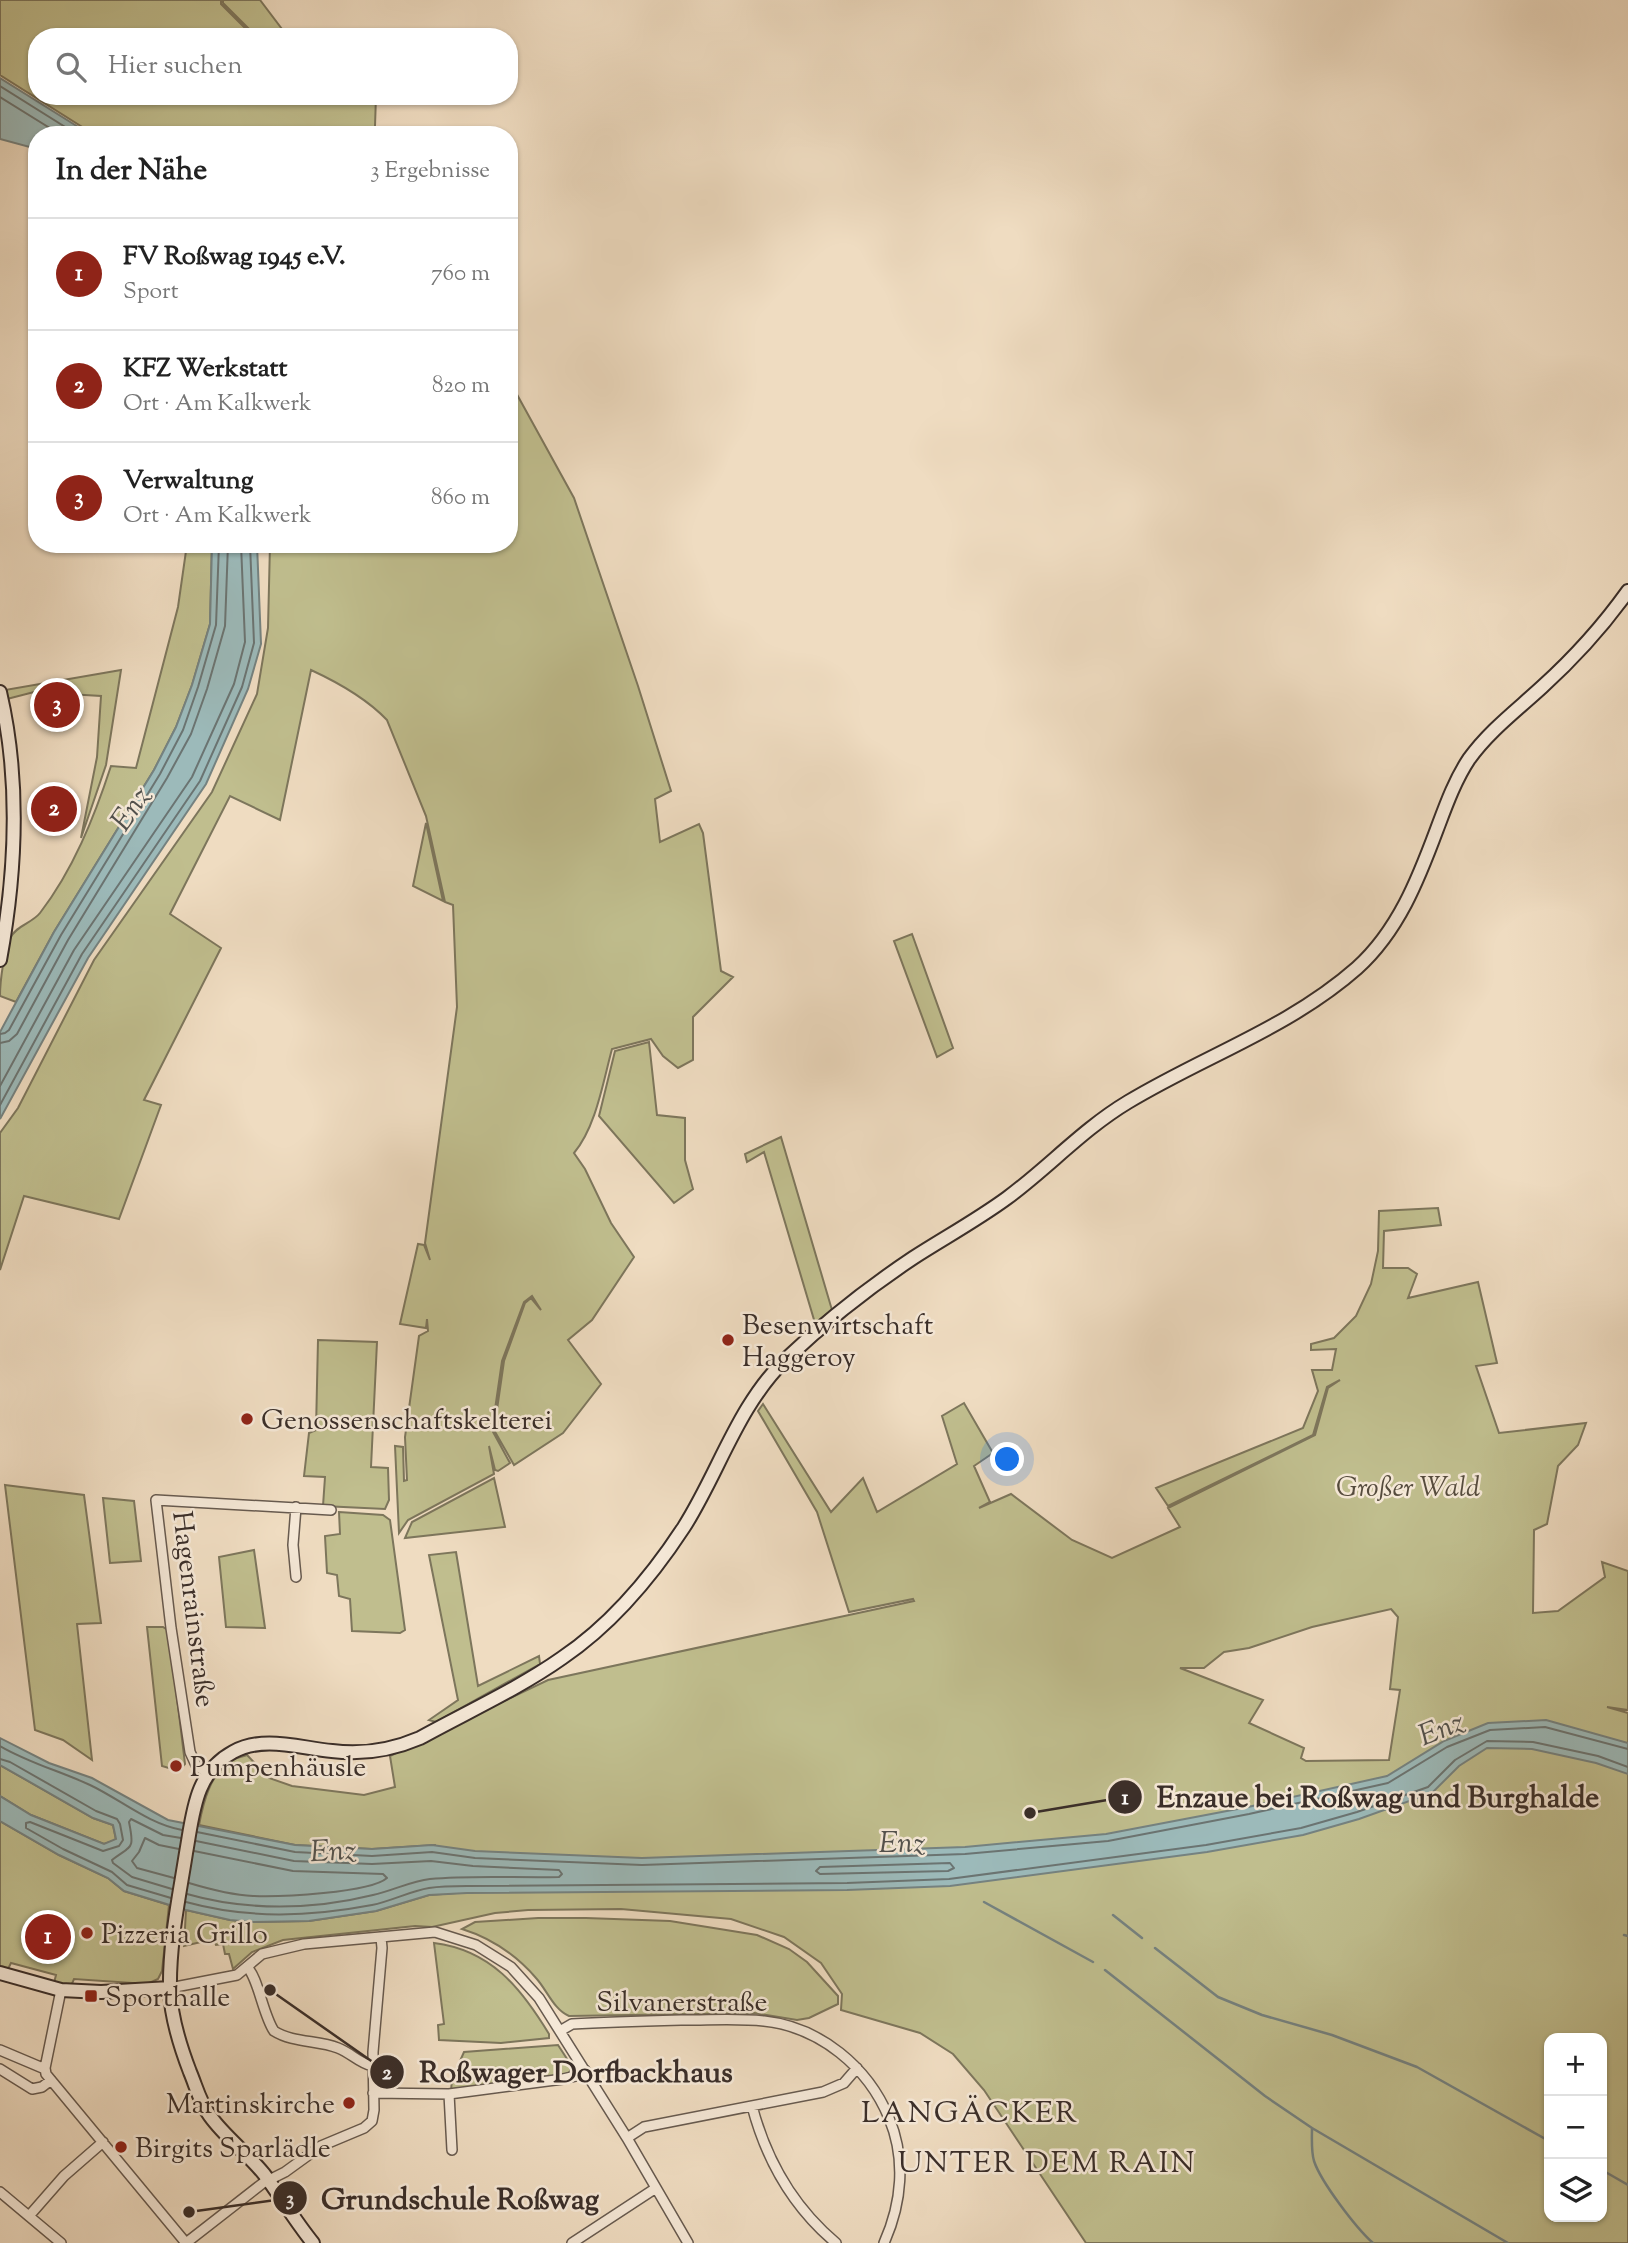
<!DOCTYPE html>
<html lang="de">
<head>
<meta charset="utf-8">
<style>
	:root { --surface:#fff; --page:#f6f6f6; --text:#222; --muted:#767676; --line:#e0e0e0; --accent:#8f2418 }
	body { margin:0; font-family:"Sorts Mill Goudy",serif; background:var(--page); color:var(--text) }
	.controls { position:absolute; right:21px; bottom:21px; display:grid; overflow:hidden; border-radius:14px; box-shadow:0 2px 5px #0004 }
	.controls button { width:63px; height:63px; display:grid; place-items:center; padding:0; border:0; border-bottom:2px solid var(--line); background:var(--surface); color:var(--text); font:35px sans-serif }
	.you { position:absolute; left:1008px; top:1460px; width:24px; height:24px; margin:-18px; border:5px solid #fff; border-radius:50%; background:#1a73e8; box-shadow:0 0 0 10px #1a73e833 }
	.badge { display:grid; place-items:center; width:46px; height:46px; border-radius:50%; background:var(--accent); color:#fff; font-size:23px; font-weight:700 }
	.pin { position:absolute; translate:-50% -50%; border:4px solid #fff; box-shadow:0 2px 7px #0006 }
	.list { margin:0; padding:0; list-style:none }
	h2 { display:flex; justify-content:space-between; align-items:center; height:91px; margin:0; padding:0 28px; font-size:30px }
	h2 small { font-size:23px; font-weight:400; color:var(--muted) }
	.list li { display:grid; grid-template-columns:46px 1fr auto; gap:21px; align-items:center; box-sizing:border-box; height:112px; padding:0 28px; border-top:2px solid var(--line) }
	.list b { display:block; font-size:26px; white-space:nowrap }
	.list p { margin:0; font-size:23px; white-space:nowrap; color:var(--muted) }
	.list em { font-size:23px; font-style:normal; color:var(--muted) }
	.icon { flex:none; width:38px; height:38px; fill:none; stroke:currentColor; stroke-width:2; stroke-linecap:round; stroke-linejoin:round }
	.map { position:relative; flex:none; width:1628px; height:2243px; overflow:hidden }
	.search { position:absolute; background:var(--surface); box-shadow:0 2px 5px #0004; left:28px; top:28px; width:490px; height:77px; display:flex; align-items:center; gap:18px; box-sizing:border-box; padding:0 24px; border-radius:28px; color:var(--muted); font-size:26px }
	.panel { position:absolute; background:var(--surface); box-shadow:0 2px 5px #0004; left:28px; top:126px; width:490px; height:427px; border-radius:28px }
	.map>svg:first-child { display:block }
	.green { fill:#c0be8e; stroke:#7d765c; stroke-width:2; fill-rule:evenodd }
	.water { fill:#9cbaba; stroke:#758280; stroke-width:2 }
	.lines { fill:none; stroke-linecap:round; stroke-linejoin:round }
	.shore { stroke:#6b7472; stroke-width:2 }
	.stream { stroke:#758280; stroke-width:2.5 }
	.street-casing { stroke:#675a4f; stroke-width:12 }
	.secondary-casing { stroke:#3a2e29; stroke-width:16 }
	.street { stroke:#f5e8d7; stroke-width:9 }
	.secondary { stroke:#f5e8d7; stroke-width:12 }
	.poi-dot { fill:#8f2418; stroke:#f5e8d7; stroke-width:2.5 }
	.labels { text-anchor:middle; stroke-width:5; stroke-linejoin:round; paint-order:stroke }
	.poi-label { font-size:28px; fill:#3a2e29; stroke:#f5e8d7; text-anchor:start }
	.park-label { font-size:28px; font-style:italic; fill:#554b3d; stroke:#f5e8d7 }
	.street-label { font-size:28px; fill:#3a2e29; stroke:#f5e8d7 }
	.water-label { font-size:30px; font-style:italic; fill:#52514d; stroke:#f5e8d7 }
	.neighbourhood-label { font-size:30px; letter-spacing:2px; fill:#3a2e29; stroke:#f5e8d7 }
	.leader { fill:none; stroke:#3a2e29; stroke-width:2.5 }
	.callout-dot { fill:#3a2e29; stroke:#f5e8d7; stroke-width:2.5 }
	.mark-label { font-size:21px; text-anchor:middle; font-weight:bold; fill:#fff }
	.callout-label { font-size:30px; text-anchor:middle; font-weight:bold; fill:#3a2e29; stroke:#f5e8d7; stroke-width:5; stroke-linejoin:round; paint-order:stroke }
</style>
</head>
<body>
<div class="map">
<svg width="1628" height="2243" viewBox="0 0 1628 2243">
	<rect width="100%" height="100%" fill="#efdcc1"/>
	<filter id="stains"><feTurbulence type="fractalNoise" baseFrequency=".00286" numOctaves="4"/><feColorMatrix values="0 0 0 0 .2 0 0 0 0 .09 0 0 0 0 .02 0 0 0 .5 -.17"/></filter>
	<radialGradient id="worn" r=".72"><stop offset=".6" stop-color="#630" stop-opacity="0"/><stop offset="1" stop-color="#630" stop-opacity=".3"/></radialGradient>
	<!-- green -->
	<path class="green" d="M 0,0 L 221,0 L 221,4 L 254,37 L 37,37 L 37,96 L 376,96 L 375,126 L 368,135 L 95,135 L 0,75 Z
		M 223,0 L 260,0 L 288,37 L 257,37 L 223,3 Z
		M 509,380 L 574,498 L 638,686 L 671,791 L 655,799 L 660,842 L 699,824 L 703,833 L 721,971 L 733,977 L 693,1017 L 693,1060 L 678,1068 L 663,1056 L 651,1039 L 612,1049 C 603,1082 596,1127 574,1153 L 585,1169 L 611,1223 L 634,1257 L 592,1320 L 568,1340 L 601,1384 L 563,1433 L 514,1465 L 494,1430 L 504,1361 L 525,1303 L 531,1298 L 541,1310 L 532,1296 L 524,1302 L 502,1361 L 492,1430 L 510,1463 L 498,1471 L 495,1470 L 489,1446 L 494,1474 L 408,1520 L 399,1533 L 395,1446 L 403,1447 L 404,1481 L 407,1480 L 405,1437 L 419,1336 L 428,1331 L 427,1319 L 426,1328 L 400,1324 L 418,1244 L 424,1245 L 430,1260 L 425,1243 L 457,1007 L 453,905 L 445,902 L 426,816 L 387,720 C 367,699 337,682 311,670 L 280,820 L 230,796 L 170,914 L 221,948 L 144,1100 L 161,1105 L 119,1219 L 24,1196 L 0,1270 L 0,1133 L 18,1108 L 94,960 L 212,792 L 257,694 L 268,628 L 270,544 L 509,544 Z
		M 187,544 L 212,544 L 210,624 L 192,685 L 176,727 L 154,770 L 54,932 L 16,1002 L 0,996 C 0,982 4,949 11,937 C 16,926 32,923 40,913 C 73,870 94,818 111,766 L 136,768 L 178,607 Z
		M 121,670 L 106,765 L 81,838 L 97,757 L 101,696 L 34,692 L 7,699 L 5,690 Z
		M 426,823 L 443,901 L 413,886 Z
		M 912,934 L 953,1048 L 937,1057 L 894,941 Z
		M 649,1042 L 657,1115 L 685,1118 L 685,1160 L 693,1189 L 674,1203 L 599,1116 L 615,1051 Z
		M 781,1137 L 832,1310 L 815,1323 L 764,1152 L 747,1162 L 745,1154 Z
		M 1438,1208 L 1441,1225 L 1384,1231 L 1383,1268 L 1408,1268 L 1417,1274 L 1408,1298 L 1478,1282 L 1497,1363 L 1476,1366 L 1499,1433 L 1586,1423 L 1578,1445 L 1558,1466 L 1547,1524 L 1534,1530 L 1533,1613 L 1558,1611 L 1605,1577 L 1602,1562 L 1628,1571 L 1628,1710 L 1607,1707 L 1628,1713 L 1628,2243 L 1086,2243 L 984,2090 L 953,2054 L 920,2033 L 841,2010 L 842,1994 L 821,1963 L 784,1937 L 731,1919 L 621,1909 L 528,1910 L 495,1913 L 432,1927 L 415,1926 L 283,1940 L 252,1952 L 233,1969 L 229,1954 L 225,1954 L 223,1944 L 216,1945 L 214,1939 L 184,1946 L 186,1910 L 230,1920 L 251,1922 L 309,1921 L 376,1911 L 429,1895 L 455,1893 L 435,1845 L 372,1849 L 295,1845 L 199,1825 C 203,1804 210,1773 231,1761 C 235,1758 242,1757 247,1755 L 269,1778 L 292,1786 L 364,1795 L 395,1787 L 390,1756 L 548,1680 L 914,1601 L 913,1599 L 849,1612 L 817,1512 L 758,1411 L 763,1404 L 831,1512 L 863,1478 L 877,1512 L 957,1464 L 942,1416 L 964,1403 L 993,1453 L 974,1466 L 990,1502 L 979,1508 L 1011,1494 L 1072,1540 L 1112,1558 L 1180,1527 L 1168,1508 L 1315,1435 L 1328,1388 L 1340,1380 L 1327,1387 L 1313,1435 L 1168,1506 L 1156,1488 L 1303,1428 L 1318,1391 L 1312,1370 L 1332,1370 L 1336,1349 L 1311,1350 L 1311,1344 L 1334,1338 L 1356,1316 L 1371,1284 L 1378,1251 L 1379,1211 ZM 1391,1609 L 1398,1617 L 1390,1689 L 1400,1690 L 1389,1760 L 1306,1761 L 1301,1758 L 1304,1748 L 1249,1723 L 1263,1700 L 1180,1668 L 1204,1668 L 1224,1652 L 1249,1648 L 1312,1627 ZM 1549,2038 L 1602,2038 L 1602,2217 L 1549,2217 Z
		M 318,1340 L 377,1342 L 371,1467 L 388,1468 L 389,1500 L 385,1509 L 323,1506 L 325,1477 L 304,1476 L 309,1433 L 316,1430 Z
		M 494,1478 L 505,1527 L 405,1538 L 412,1522 Z
		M 5,1485 L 84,1495 L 101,1623 L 77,1624 L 92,1760 L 63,1740 L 35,1730 Z
		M 103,1498 L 134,1501 L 141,1561 L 110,1563 Z
		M 339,1512 L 383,1515 L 390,1520 L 405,1630 L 400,1633 L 352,1631 L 350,1599 L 339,1596 L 337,1575 L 327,1573 L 325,1536 L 340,1534 Z
		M 254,1550 L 265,1628 L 226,1627 L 219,1557 Z
		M 456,1552 L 478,1686 L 539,1656 L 540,1664 L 436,1722 L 429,1720 L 458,1700 L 429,1555 Z
		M 147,1627 L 163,1627 L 169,1631 L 185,1764 L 179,1771 L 162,1766 Z
		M 0,1765 L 93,1818 L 113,1825 L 116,1840 L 104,1844 L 31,1815 L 0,1796 Z
		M 0,1821 L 59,1855 L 108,1878 L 124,1891 L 169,1905 L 162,1971 L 158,1979 L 147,1984 L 74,1979 L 71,1986 L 54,1983 L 56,1975 L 11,1963 L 7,1971 L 0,1968 Z
		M 538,1918 L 586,1918 L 670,1921 L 757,1935 L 789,1949 L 807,1962 L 838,1996 L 838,2004 L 809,2018 L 797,2020 L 754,2013 L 569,2016 C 554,2010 547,1990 536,1978 C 516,1955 491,1938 462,1929 L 475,1922 Z
		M 434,1943 C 491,1950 521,1988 549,2034 L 549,2038 L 501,2043 L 439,2040 L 438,2025 L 444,2024 Z
		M 558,2045 L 571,2065 L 570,2072 L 562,2076 L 451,2091 L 452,2079 L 464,2052 Z"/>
	<!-- water -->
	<path class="water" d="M 0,78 L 91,135 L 37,135 L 37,149 L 0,139 Z
		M 212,544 L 257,544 L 261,644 L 248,689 L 206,784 L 88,958 L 0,1119 L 0,1032 L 54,932 L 154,770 L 176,727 L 192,685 L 210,624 Z
		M 1546,1720 L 1628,1743 L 1628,1774 L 1596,1763 L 1532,1749 L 1487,1748 L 1459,1766 L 1432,1793 L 1359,1819 L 1303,1835 L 1207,1852 L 950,1886 L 847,1890 L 467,1893 L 429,1895 L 376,1911 L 309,1921 L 251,1922 L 230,1920 L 186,1910 L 124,1891 L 108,1878 L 59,1855 L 0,1821 L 0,1796 L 31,1815 L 104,1844 L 116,1839 L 113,1825 L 93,1818 L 0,1765 L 0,1738 L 49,1763 L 92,1778 L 168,1820 L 295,1845 L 372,1849 L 432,1845 L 475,1851 L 642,1858 L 965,1847 L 1106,1834 L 1248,1807 L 1387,1776 L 1444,1741 L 1488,1723 Z"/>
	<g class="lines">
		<!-- shore -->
		<path class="shore" d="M 0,86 L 78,135
			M 0,97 L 61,135
			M 0,1034 L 5,1033 L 9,1030 L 61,935 L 160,774 L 183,730 L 198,687 L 216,625 L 219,544
			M 0,1043 L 9,1041 L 17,1034 L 68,940 L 167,778 L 191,734 L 207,689 L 225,626 L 228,544
			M 0,1086 L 74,950 L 192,777 L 234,684 L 245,642 L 241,544
			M 0,1105 L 82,954 L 200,781 L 242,687 L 254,643 L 250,544
			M 0,1746 C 29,1763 60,1771 90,1785 C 120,1799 148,1824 182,1830
			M 0,1759 L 10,1762 L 96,1811 L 117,1819 L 120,1824 L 123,1840 L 119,1846 L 103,1851 L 30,1822 L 26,1823 L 26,1828 L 63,1849 L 112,1872 L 127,1885 L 171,1898
			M 197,1832 L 295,1852 L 372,1856 L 432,1852 L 475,1858 L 642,1865 L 965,1854 L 1108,1841 L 1249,1814 L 1388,1783 L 1447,1747 L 1490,1730 L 1545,1727 L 1628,1749
			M 950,1863 L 954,1868 L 948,1871 L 820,1874 L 816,1871 L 820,1867 Z
			M 174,1878 L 137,1868 L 132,1861 L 139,1852 L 145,1838 L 159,1845 L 179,1849
			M 189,1883 C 209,1889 232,1895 253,1896 C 279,1897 370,1893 387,1878 L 383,1874 L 293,1871 L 194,1851
			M 172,1889 L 132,1877 L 113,1863 L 112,1860 C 131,1845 135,1851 129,1822 L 131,1819 L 163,1835 L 181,1838
			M 187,1894 C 246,1911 313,1910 373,1895 C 392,1891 411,1881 430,1879 C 472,1875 516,1878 559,1877 L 562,1874 L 559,1870 L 473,1866 L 431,1861 L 372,1864 L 294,1861 L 196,1841
			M 186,1902 C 248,1919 309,1917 372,1905 C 392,1901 410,1891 429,1888 C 442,1886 455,1886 467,1886 L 847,1883 L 949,1879 L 1206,1845 L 1301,1828 L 1357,1812 L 1428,1787 L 1455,1760 L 1487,1741 L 1533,1742 L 1598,1756 L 1628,1767"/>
		<!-- stream -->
		<path class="stream" d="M 984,1902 L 1093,1962
			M 1113,1915 L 1142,1938
			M 1624,1935 L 1628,1936
			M 1155,1948 L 1218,1997 L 1262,2015 L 1332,2035 L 1417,2067 L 1549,2141
			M 1105,1970 L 1265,2096 L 1312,2128 C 1312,2138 1311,2151 1314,2161 C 1321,2182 1356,2228 1373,2243
			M 1312,2128 L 1508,2243
			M 1602,2170 L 1628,2185"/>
		<defs>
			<path id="street" d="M 296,1577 L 293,1545 L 296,1507
				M 208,1774 L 196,1765 L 190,1752 L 171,1628 L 156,1500 L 331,1510
				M 247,1967 C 258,1977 263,2015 274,2031 C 293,2043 318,2040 338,2048 C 351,2053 359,2063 372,2066
				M 170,1988 L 237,1975 L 262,1954 L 304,1944 L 435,1932 L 476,1945 L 511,1967 L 539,1998 L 627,2138 L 688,2243
				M 61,1990 L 45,2068 L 46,2074 L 186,2243
				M 560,2031 L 572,2024 C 609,2022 647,2021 684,2020 C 711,2020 738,2018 764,2021 C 820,2027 868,2067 889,2118 C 906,2159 902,2203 884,2243
				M 0,2050 L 45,2069
				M 0,2069 L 32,2089 L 42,2087 L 51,2080
				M 373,2093 L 449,2094 L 563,2079 L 576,2076 L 585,2070
				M 449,2094 L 452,2150
				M 752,2106 C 766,2159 793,2207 836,2243
				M 627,2138 L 644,2127 L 823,2092 L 844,2083 L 857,2068
				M 0,2192 L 61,2243
				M 29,2216 L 64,2176 L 103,2142
				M 186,2243 L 263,2183 L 285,2172 L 321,2146 L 364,2128 L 372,2121 L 374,2110 L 373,2052 L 382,1948 L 381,1937
				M 572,2243 L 656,2188"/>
			<path id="secondary" d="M 0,692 C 20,778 16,873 0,960
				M 0,1973 L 61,1990 L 101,1992 L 170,1988
				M 313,2243 C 295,2221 281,2197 264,2174 C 247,2153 225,2137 210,2116 C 200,2103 196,2086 190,2072 C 180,2046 171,2018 170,1990 C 169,1944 179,1898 186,1853 C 193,1815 194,1773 233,1752 C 264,1735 299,1748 332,1751 C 363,1755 392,1750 420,1738 C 467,1712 518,1689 562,1658 C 611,1625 652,1576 684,1527 C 719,1472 738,1405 786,1359 C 825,1322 868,1288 913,1258 C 944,1238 977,1220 1007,1198 C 1049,1167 1083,1129 1128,1102 C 1204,1056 1289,1028 1357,968 C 1398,931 1418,880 1437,829 C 1446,805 1455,780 1469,759 C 1489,731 1517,710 1542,687 C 1574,658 1603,626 1628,591"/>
		</defs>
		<!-- street casing -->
		<use href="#street" class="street-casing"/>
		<!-- secondary casing -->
		<use href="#secondary" class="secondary-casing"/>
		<!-- street -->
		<use href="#street" class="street"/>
		<!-- secondary -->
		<use href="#secondary" class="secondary"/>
	</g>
	<!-- markers -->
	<g class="poi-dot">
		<circle cx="728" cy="1340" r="7"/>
		<circle cx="247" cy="1419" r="7"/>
		<circle cx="176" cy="1766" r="7"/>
		<circle cx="87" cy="1933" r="7"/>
		<rect x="84" y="1989" width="14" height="14" rx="3.5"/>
		<circle cx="349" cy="2103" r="7"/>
		<circle cx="121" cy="2147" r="7"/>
	</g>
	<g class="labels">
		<!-- poi labels -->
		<g class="poi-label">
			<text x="742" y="1334">Besenwirtschaft<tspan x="742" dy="32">Haggeroy</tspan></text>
			<text x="261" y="1429">Genossenschaftskelterei</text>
			<text x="190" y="1776">Pumpenhäusle</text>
			<text x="101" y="1943">Pizzeria Grillo</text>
			<text x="105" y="2006">Sporthalle</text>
			<text x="335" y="2113" text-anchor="end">Martinskirche</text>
			<text x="135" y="2157">Birgits Sparlädle</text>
		</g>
		<!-- park labels -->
		<g class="park-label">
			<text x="1408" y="1496">Großer Wald</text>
		</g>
		<!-- street labels -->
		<g class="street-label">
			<text transform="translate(195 1609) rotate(83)" y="10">Hagenrainstraße</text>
			<text x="682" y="2011">Silvanerstraße</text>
		</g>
		<!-- water labels -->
		<g class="water-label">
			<text transform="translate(130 808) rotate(-56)" y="10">Enz</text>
			<text transform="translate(1441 1728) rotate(-22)" y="10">Enz</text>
			<text x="902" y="1852">Enz</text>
			<text transform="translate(333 1850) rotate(-3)" y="10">Enz</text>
		</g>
		<!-- neighbourhood labels -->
		<g class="neighbourhood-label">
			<text x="970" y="2122">LANGÄCKER</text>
			<text x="1047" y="2172">UNTER DEM RAIN</text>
		</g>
	</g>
	<!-- callouts -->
	<path class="leader" d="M1030 1813L1125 1797M270 1990L387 2072M189 2212L290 2198"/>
	<g class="callout-dot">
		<circle cx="1030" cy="1813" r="7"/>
		<circle cx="270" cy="1990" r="7"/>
		<circle cx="189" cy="2212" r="7"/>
		<circle cx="1125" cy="1797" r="18"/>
		<circle cx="387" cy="2072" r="18"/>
		<circle cx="290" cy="2198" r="18"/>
	</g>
	<g class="mark-label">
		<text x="1125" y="1804">1</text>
		<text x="387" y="2079">2</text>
		<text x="290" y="2205">3</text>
	</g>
	<g class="callout-label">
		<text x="1378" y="1807">Enzaue bei Roßwag und Burghalde</text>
		<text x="576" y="2082">Roßwager Dorfbackhaus</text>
		<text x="460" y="2209">Grundschule Roßwag</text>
	</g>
	<rect width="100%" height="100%" filter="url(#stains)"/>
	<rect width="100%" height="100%" fill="url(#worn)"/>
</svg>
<div class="controls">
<button>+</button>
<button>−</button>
<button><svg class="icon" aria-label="layers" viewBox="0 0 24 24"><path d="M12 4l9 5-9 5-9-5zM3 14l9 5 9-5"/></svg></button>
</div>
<div class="you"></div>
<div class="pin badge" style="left:48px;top:1937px">1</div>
<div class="pin badge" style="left:54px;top:809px">2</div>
<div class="pin badge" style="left:57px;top:705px">3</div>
<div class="search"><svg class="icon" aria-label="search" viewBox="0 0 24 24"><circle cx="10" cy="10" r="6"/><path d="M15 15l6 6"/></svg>Hier suchen</div>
<section class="panel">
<h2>In der Nähe<small>3 Ergebnisse</small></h2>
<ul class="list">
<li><span class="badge">1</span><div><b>FV Roßwag 1945 e.V.</b><p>Sport</p></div><em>760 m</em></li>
<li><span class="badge">2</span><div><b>KFZ Werkstatt</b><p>Ort · Am Kalkwerk</p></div><em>820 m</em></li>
<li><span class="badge">3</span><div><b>Verwaltung</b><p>Ort · Am Kalkwerk</p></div><em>860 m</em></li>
</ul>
</section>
</div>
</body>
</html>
